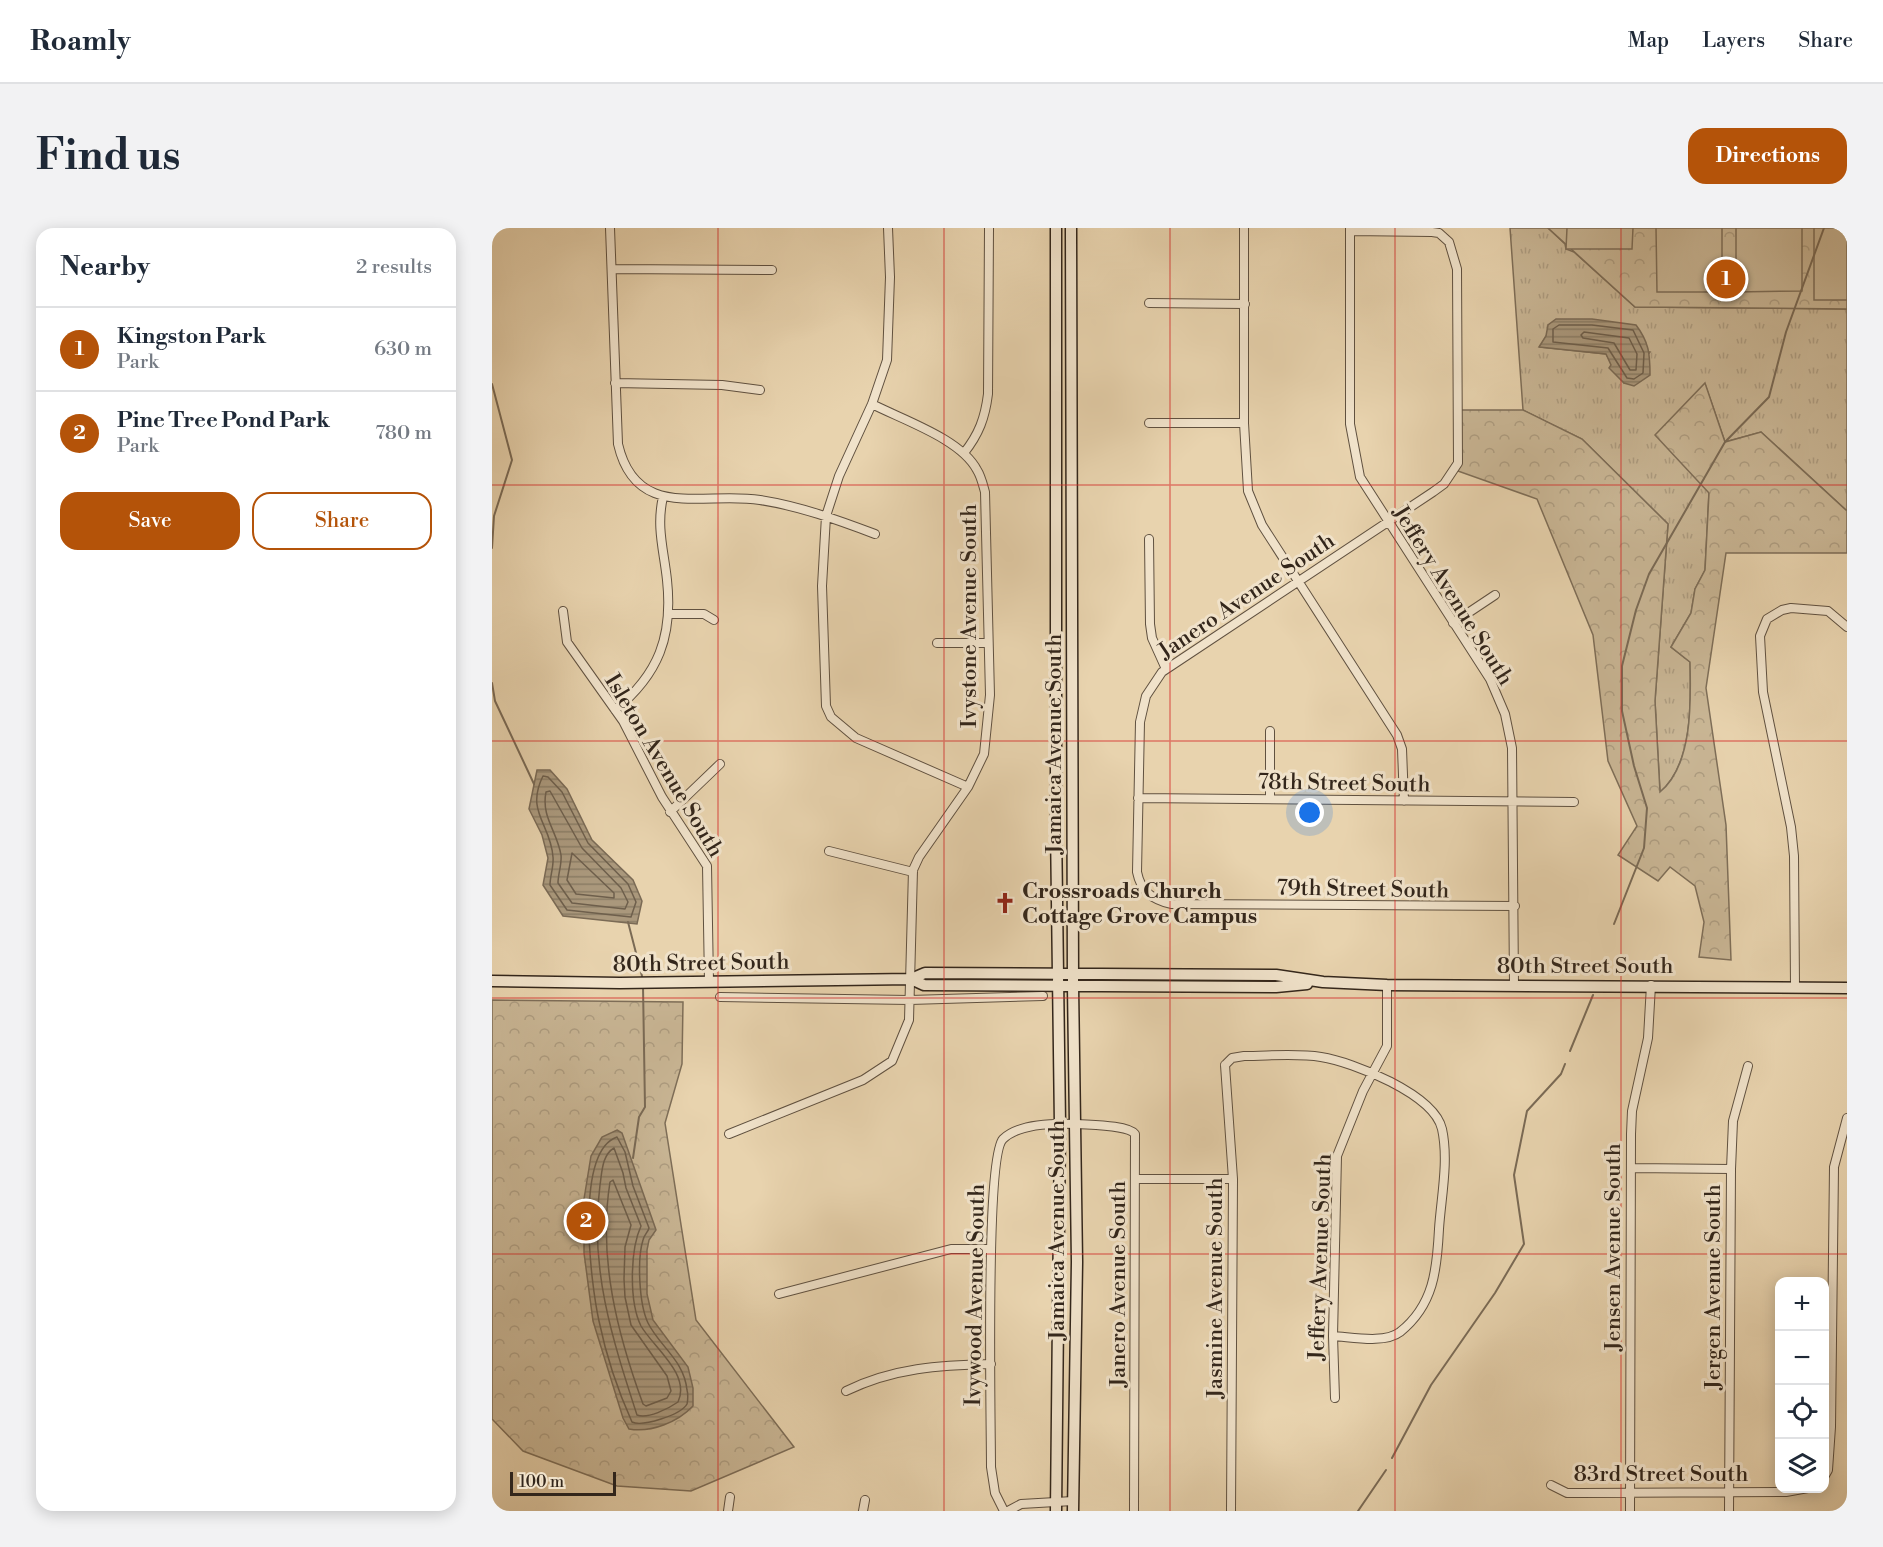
<!DOCTYPE html>
<html lang="en">
<head>
<meta charset="utf-8">
<style>
	:root { --surface:#fff; --page:#f2f2f3; --text:#1f2937; --muted:#747a83; --line:#e0e1e3; --accent:#b45309 }
	body { margin:0; font-family:"Libre Bodoni",serif; background:var(--page); color:var(--text) }
	.controls { position:absolute; right:18px; bottom:18px; display:grid; overflow:hidden; border-radius:12px; box-shadow:0 3px 15px #0003 }
	.controls button { width:54px; height:54px; display:grid; place-items:center; padding:0; border:0; border-bottom:2px solid var(--line); background:var(--surface); color:var(--text); font:30px sans-serif }
	.scale { position:absolute; left:18px; bottom:15px; width:106px; box-sizing:border-box; padding-left:6px; border:3px solid #33261b; border-top:0; font-size:16px; line-height:21px; white-space:nowrap; color:#33261b; -webkit-text-stroke:4px #f0e2ca; paint-order:stroke }
	.you { position:absolute; left:818px; top:585px; width:21px; height:21px; margin:-15px; border:4px solid #fff; border-radius:50%; background:#1a73e8; box-shadow:0 0 0 9px #1a73e833 }
	.badge { display:grid; place-items:center; width:39px; height:39px; border-radius:50%; background:var(--accent); color:#fff; font-size:20px; font-weight:700 }
	.pin { position:absolute; translate:-50% -50%; border:3px solid #fff; box-shadow:0 2px 6px #0006 }
	.list { margin:0; padding:0; list-style:none }
	h2 { display:flex; justify-content:space-between; align-items:center; height:78px; margin:0; padding:0 24px; font-size:26px }
	h2 small { font-size:20px; font-weight:400; color:var(--muted) }
	.list li { display:grid; grid-template-columns:39px 1fr auto; gap:18px; align-items:center; box-sizing:border-box; height:84px; padding:0 24px; border-top:2px solid var(--line) }
	.list b { display:block; font-size:22px; white-space:nowrap }
	.list p { margin:0; font-size:20px; white-space:nowrap; color:var(--muted) }
	.list em { font-size:20px; font-style:normal; color:var(--muted) }
	.actions { display:flex; gap:12px; padding:18px 24px }
	.actions a { flex:1; padding:14px 0; border:2px solid var(--accent); border-radius:18px; text-align:center; font-size:21px; color:var(--accent) }
	.actions .main { background:var(--accent); color:#fff }
	.icon { flex:none; width:33px; height:33px; fill:none; stroke:currentColor; stroke-width:2; stroke-linecap:round; stroke-linejoin:round }
	.map { position:relative; flex:none; width:1355px; height:1283px; overflow:hidden; border-radius:18px }
	header { display:flex; align-items:center; gap:36px; box-sizing:border-box; height:84px; padding:0 30px; background:var(--surface); border-bottom:2px solid var(--line) }
	header strong { font-size:28px }
	nav { display:flex; gap:33px; margin-inline-start:auto; font-size:21px }
	.intro { display:flex; align-items:center; justify-content:space-between; box-sizing:border-box; height:144px; padding:0 36px }
	h1 { margin:0; font-size:42px }
	.button { padding:15px 27px; border-radius:18px; background:var(--accent); color:#fff; font-size:21px; font-weight:700 }
	main { display:flex; gap:36px; padding:0 36px }
	aside { flex:1; background:var(--surface); border-radius:18px; box-shadow:0 3px 15px #0003 }
	.map>svg:first-child { display:block }
	.grass { fill:url(#grass-tufts); stroke:#7e6e58; stroke-width:1.5; fill-rule:evenodd }
	.forest { fill:url(#forest-crowns); stroke:#7e6e58; stroke-width:1.5 }
	.garden { fill:#c9b695; stroke:#7e6e58; stroke-width:1.5 }
	.water { fill:url(#water-rules); stroke:#7a6a55; stroke-width:1.5 }
	.lines { fill:none; stroke-linecap:round; stroke-linejoin:round }
	.shore { stroke:#6e5f4c; stroke-width:1.5 }
	.stream { stroke:#7a6a55; stroke-width:2 }
	.street-casing { stroke:#605140; stroke-width:10 }
	.secondary-casing { stroke:#33261b; stroke-width:13 }
	.street { stroke:#f0e2ca; stroke-width:8 }
	.secondary { stroke:#f0e2ca; stroke-width:10 }
	.grid { fill:none; stroke:#d62828; stroke-width:1.5; stroke-opacity:0.55 }
	.labels { text-anchor:middle; stroke-width:6; stroke-linejoin:round; paint-order:stroke }
	.street-label { font-size:22px; fill:#33261b; stroke:#f0e2ca }
	.poi-label { font-size:22px; font-weight:bold; fill:#33261b; stroke:#f0e2ca; text-anchor:start }
</style>
</head>
<body>
<header>
<strong>Roamly</strong>
<nav><a>Map</a><a>Layers</a><a>Share</a></nav>
</header>
<div class="intro"><h1>Find us</h1><a class="button">Directions</a></div>
<main>
<aside>
<h2>Nearby<small>2 results</small></h2>
<ul class="list">
<li><span class="badge">1</span><div><b>Kingston Park</b><p>Park</p></div><em>630 m</em></li>
<li><span class="badge">2</span><div><b>Pine Tree Pond Park</b><p>Park</p></div><em>780 m</em></li>
</ul>
<div class="actions"><a class="main">Save</a><a>Share</a></div>
</aside>
<div class="map">
<svg width="1355" height="1283" viewBox="0 0 1355 1283">
	<defs>
		<pattern id="grass-tufts" width="24" height="20" patternUnits="userSpaceOnUse" patternTransform="scale(1.5)"><rect width="24" height="20" fill="#c9b695"/><path d="M3 7l-1-3M5 7V3M7 7l1-3M15 17l-1-3M17 17v-4M19 17l1-3" fill="none" stroke="#ad9c80"/></pattern>
		<pattern id="forest-crowns" width="20" height="18" patternUnits="userSpaceOnUse" patternTransform="scale(1.5)"><rect width="20" height="18" fill="#c9b695"/><path d="M2 6a3 3 0 1 1 6 0M12 15a3 3 0 1 1 6 0" fill="none" stroke="#ad9c80"/></pattern>
		<pattern id="water-rules" width="6" height="5" patternUnits="userSpaceOnUse" patternTransform="scale(1.5)"><rect width="6" height="5" fill="#aa987c"/><path d="M0 2.5h6" fill="none" stroke="#8b7c65"/></pattern>
	</defs>
	<rect width="100%" height="100%" fill="#e8d3ae"/>
	<filter id="stains"><feTurbulence type="fractalNoise" baseFrequency=".00333" numOctaves="4"/><feColorMatrix values="0 0 0 0 .2 0 0 0 0 .09 0 0 0 0 .02 0 0 0 .5 -.17"/></filter>
	<radialGradient id="worn" r=".72"><stop offset=".6" stop-color="#630" stop-opacity="0"/><stop offset="1" stop-color="#630" stop-opacity=".3"/></radialGradient>
	<!-- grass -->
	<path class="grass" d="M 1018,0 L 1056,0 L 1073,16 L 1074,21 L 1082,24 L 1143,79 L 1355,81 L 1355,283 L 1269,204 L 1233,214 L 1213,156 L 1217,264 L 1213,342 L 1203,361 L 1199,385 L 1179,419 L 1198,434 C 1199,473 1201,536 1168,564 L 1163,473 L 1176,296 L 1090,211 L 1031,182 ZM 1054,108 L 1158,124 L 1132,155 L 1114,126 L 1048,119 Z"/>
	<!-- forest -->
	<path class="forest" d="M 1056,0 L 1355,0 L 1355,81 L 1143,79 Z
		M 1213,155 L 1233,214 L 1269,204 L 1355,283 L 1355,325 L 1234,325 L 1214,460 L 1234,597 L 1239,732 L 1207,729 L 1212,694 L 1203,658 L 1178,639 L 1166,653 L 1126,627 L 1145,598 L 1116,533 L 1101,407 L 1045,271 L 963,242 L 966,182 L 1031,182 L 1090,211 L 1176,296 L 1163,473 L 1168,564 C 1201,537 1199,473 1198,434 L 1179,419 L 1199,385 L 1203,361 L 1213,342 L 1217,265 L 1163,207 Z
		M 0,772 L 191,774 L 190,836 L 173,895 L 204,1092 L 302,1219 L 199,1263 L 125,1258 L 31,1223 L 0,1191 Z"/>
	<!-- garden -->
	<path class="garden" d="M 1075,0 L 1141,0 L 1140,21 L 1074,21 Z
		M 1164,0 L 1230,0 L 1230,64 L 1165,64 Z
		M 1244,0 L 1310,0 L 1310,63 L 1244,64 Z
		M 1322,0 L 1355,0 L 1355,72 L 1322,72 Z"/>
	<!-- water -->
	<path class="water" d="M 1064,91 L 1100,91 L 1144,97 C 1157,114 1158,126 1158,147 L 1142,158 L 1132,155 L 1117,140 L 1119,137 L 1114,126 L 1047,119 L 1054,108 L 1056,97 Z
		M 45,542 L 58,542 L 75,561 L 100,612 L 141,652 L 150,673 L 145,696 L 71,688 L 51,657 L 56,630 L 50,607 L 37,581 Z
		M 125,902 L 130,905 L 164,1002 L 157,1012 L 155,1022 L 155,1066 L 161,1092 L 196,1139 L 201,1160 L 201,1178 C 186,1194 159,1205 137,1201 L 131,1190 L 101,1093 L 92,1025 L 92,971 L 99,928 L 110,909 Z"/>
	<g class="lines">
		<!-- shore -->
		<path class="shore" d="M 1067,97 L 1100,97 L 1141,102 L 1152,125 L 1151,145 L 1142,151 L 1135,150 L 1116,120 L 1061,114 L 1061,101 Z
			M 1092,104 L 1137,110 L 1145,126 L 1144,142 L 1138,142 L 1122,115 L 1091,110 L 1089,107 Z
			M 51,548 L 56,549 L 70,564 L 96,615 L 136,656 L 144,674 L 139,689 L 75,682 L 58,657 C 58,648 62,638 61,629 C 59,596 33,584 51,548 Z
			M 58,563 L 90,620 L 129,660 L 136,674 L 133,681 L 80,675 L 66,655 C 66,646 70,636 69,627 C 65,603 49,589 54,564 Z
			M 80,625 L 122,665 L 122,670 L 84,666 L 75,652 Z
			M 125,909 L 133,924 L 141,958 L 157,1000 C 156,1004 152,1007 151,1012 C 145,1031 147,1076 156,1095 C 168,1119 192,1132 195,1162 C 196,1165 196,1172 195,1176 C 189,1187 150,1199 140,1194 C 126,1163 114,1127 107,1093 C 99,1057 82,924 125,909 Z
			M 122,920 L 131,945 L 134,960 L 149,998 C 138,1022 137,1074 149,1098 C 161,1119 199,1146 186,1174 C 176,1181 156,1191 145,1187 C 120,1110 97,1039 108,957 C 110,944 110,927 122,920 Z
			M 121,952 L 139,997 L 133,1019 L 132,1051 L 133,1069 L 139,1097 L 175,1148 L 179,1163 L 175,1170 L 154,1178 L 151,1176 C 125,1105 106,1030 118,954 Z"/>
		<!-- stream -->
		<path class="stream" d="M 0,156 L 20,232 L 2,288 L 0,320
			M 0,455 L 3,473 L 42,556
			M 136,694 L 151,752
			M 1122,696 L 1152,620 L 1155,580 L 1142,538 L 1130,483 L 1130,438 L 1144,382 L 1157,346 L 1233,214 L 1277,169 L 1294,104 L 1332,0
			M 1078,823 L 1101,767
			M 141,930 L 147,889 L 153,879 L 151,758
			M 900,1230 L 939,1157 L 1003,1065 L 1032,1016 L 1022,947 L 1035,883 L 1069,846 L 1073,836
			M 866,1283 L 894,1242"/>
		<defs>
			<path id="street" d="M 118,0 L 126,216 C 144,294 212,263 268,272 C 307,278 346,292 383,306
				M 396,0 L 398,49 L 395,132 L 380,176 L 347,248 L 334,288 L 330,358 L 334,478 L 339,489 L 364,510 L 476,559
				M 752,0 L 752,195 L 756,263 L 770,297 L 905,507 L 910,521 L 912,573
				M 858,0 L 858,196 L 868,249 L 998,451 L 1013,486 L 1020,520 L 1022,757
				M 858,3 L 940,4 L 947,5 L 957,14 L 965,41 L 966,235 L 952,256 L 941,264 L 670,444 L 654,468 L 648,494 L 645,644 C 649,664 660,671 679,676 L 1023,678
				M 120,41 L 280,42
				M 657,75 L 753,76
				M 123,155 L 230,157 L 268,162
				M 657,195 L 752,195
				M 472,225 C 487,206 493,190 496,166 L 497,0
				M 657,311 L 658,396 L 660,410 L 674,441
				M 71,383 L 75,414 L 131,493 L 170,569 L 215,638 L 217,754
				M 177,386 L 212,386 L 222,392
				M 961,395 L 1003,367
				M 445,415 L 496,415
				M 123,482 C 167,446 181,408 175,352 C 172,323 164,299 171,269
				M 646,570 L 1082,574
				M 778,570 L 778,503
				M 178,584 L 228,536
				M 337,623 L 421,644
				M 1303,759 L 1302,628 L 1299,599 L 1271,464 L 1268,408 L 1275,391 L 1290,382 L 1299,380 L 1336,383 L 1355,399
				M 228,769 L 418,772 L 551,768
				M 733,837 L 740,830 L 752,828 C 777,828 804,825 829,829 C 861,834 942,866 950,901 C 957,933 949,970 947,1001 C 945,1041 942,1077 908,1104 C 892,1116 860,1109 841,1108
				M 733,837 L 741,951 L 739,1283
				M 237,906 L 371,852 L 400,833 L 417,792 L 421,642 L 427,629 L 476,559 L 492,526 L 498,467 L 493,264 C 491,257 489,248 485,242 C 469,211 411,192 380,176
				M 1139,940 L 1239,941
				M 644,951 L 741,951
				M 287,1066 L 459,1021 L 498,1021
				M 354,1163 C 401,1140 448,1137 499,1136
				M 843,1170 L 841,1108 L 845,928 L 871,863 L 895,818 L 895,757
				M 1332,1249 L 1336,1242 L 1339,1199 L 1342,939 L 1355,890
				M 1059,1257 L 1075,1265 L 1089,1265 L 1294,1264 L 1316,1260
				M 236,1283 L 238,1269
				M 371,1283 L 373,1272
				M 512,1283 L 503,1265 L 499,1239 C 499,1197 493,929 511,911 C 527,895 564,895 586,896 C 598,897 636,897 643,906 L 642,1283
				M 516,1283 L 529,1276 L 581,1273
				M 1138,1283 L 1139,906 L 1140,883 L 1156,810 L 1159,757
				M 1237,1283 L 1239,941 L 1241,893 L 1256,838"/>
			<path id="secondary" d="M 579,0 L 581,758 L 585,1034 L 581,1283
				M 419,751 L 432,757 L 784,759 L 815,756
				M 0,753 L 128,755 L 419,751 L 433,745 L 784,747 L 831,754 L 895,757 L 1355,760
				M 564,1283 L 568,897 L 564,598 L 564,0"/>
		</defs>
		<!-- street casing -->
		<use href="#street" class="street-casing"/>
		<!-- secondary casing -->
		<use href="#secondary" class="secondary-casing"/>
		<!-- street -->
		<use href="#street" class="street"/>
		<!-- secondary -->
		<use href="#secondary" class="secondary"/>
	</g>
	<!-- grid -->
	<path class="grid" d="M 226,0 L 226,1283M 452,0 L 452,1283M 678,0 L 678,1283M 903,0 L 903,1283M 1129,0 L 1129,1283M 0,257 L 1355,257M 0,513 L 1355,513M 0,770 L 1355,770M 0,1026 L 1355,1026"/>
	<!-- icons -->
	<defs>
		<symbol id="church-bare" viewBox="-9 -9 18 18"><path d="M-1.2-6h2.4v3.5h3.3v2.4h-3.3V6h-2.4V-.1h-3.3v-2.4h3.3Z" fill="#8f2418" stroke="#f0e2ca" stroke-width="2.5" paint-order="stroke"/></symbol>
	</defs>
	<g fill-rule="evenodd">
		<use href="#church-bare" x="498" y="660" width="30" height="30"/>
	</g>
	<g class="labels">
		<!-- street labels -->
		<g class="street-label">
			<text transform="translate(754 367) rotate(-34)" y="8">Janero Avenue South</text>
			<text transform="translate(962 367) rotate(58)" y="8">Jeffery Avenue South</text>
			<text transform="translate(476 388) rotate(-90)" y="8">Ivystone Avenue South</text>
			<text transform="translate(561 516) rotate(-90)" y="8">Jamaica Avenue South</text>
			<text transform="translate(173 537) rotate(59)" y="8">Isleton Avenue South</text>
			<text transform="translate(852 554) rotate(1)" y="8">78th Street South</text>
			<text transform="translate(871 660) rotate(1)" y="8">79th Street South</text>
			<text transform="translate(209 734) rotate(-1)" y="8">80th Street South</text>
			<text x="1093" y="745">80th Street South</text>
			<text transform="translate(564 1002) rotate(-90)" y="8">Jamaica Avenue South</text>
			<text transform="translate(1120 1019) rotate(-90)" y="8">Jensen Avenue South</text>
			<text transform="translate(827 1029) rotate(-88)" y="8">Jeffery Avenue South</text>
			<text transform="translate(625 1056) rotate(-90)" y="8">Janero Avenue South</text>
			<text transform="translate(1220 1059) rotate(-90)" y="8">Jergen Avenue South</text>
			<text transform="translate(722 1060) rotate(-90)" y="8">Jasmine Avenue South</text>
			<text transform="translate(482 1067) rotate(-89)" y="8">Ivywood Avenue South</text>
			<text x="1169" y="1253">83rd Street South</text>
		</g>
		<!-- poi labels -->
		<g class="poi-label">
			<text x="530" y="670">Crossroads Church<tspan x="530" dy="25">Cottage Grove Campus</tspan></text>
		</g>
	</g>
	<rect width="100%" height="100%" filter="url(#stains)"/>
	<rect width="100%" height="100%" fill="url(#worn)"/>
</svg>
<div class="controls">
<button>+</button>
<button>−</button>
<button><svg class="icon" aria-label="locate" viewBox="0 0 24 24"><circle cx="12" cy="12" r="6"/><path d="M12 2v4M12 18v4M2 12h4M18 12h4"/></svg></button>
<button><svg class="icon" aria-label="layers" viewBox="0 0 24 24"><path d="M12 4l9 5-9 5-9-5zM3 14l9 5 9-5"/></svg></button>
</div>
<div class="scale">100 m</div>
<div class="you"></div>
<div class="pin badge" style="left:1234px;top:51px">1</div>
<div class="pin badge" style="left:94px;top:993px">2</div>
</div>
</main>
</body>
</html>
